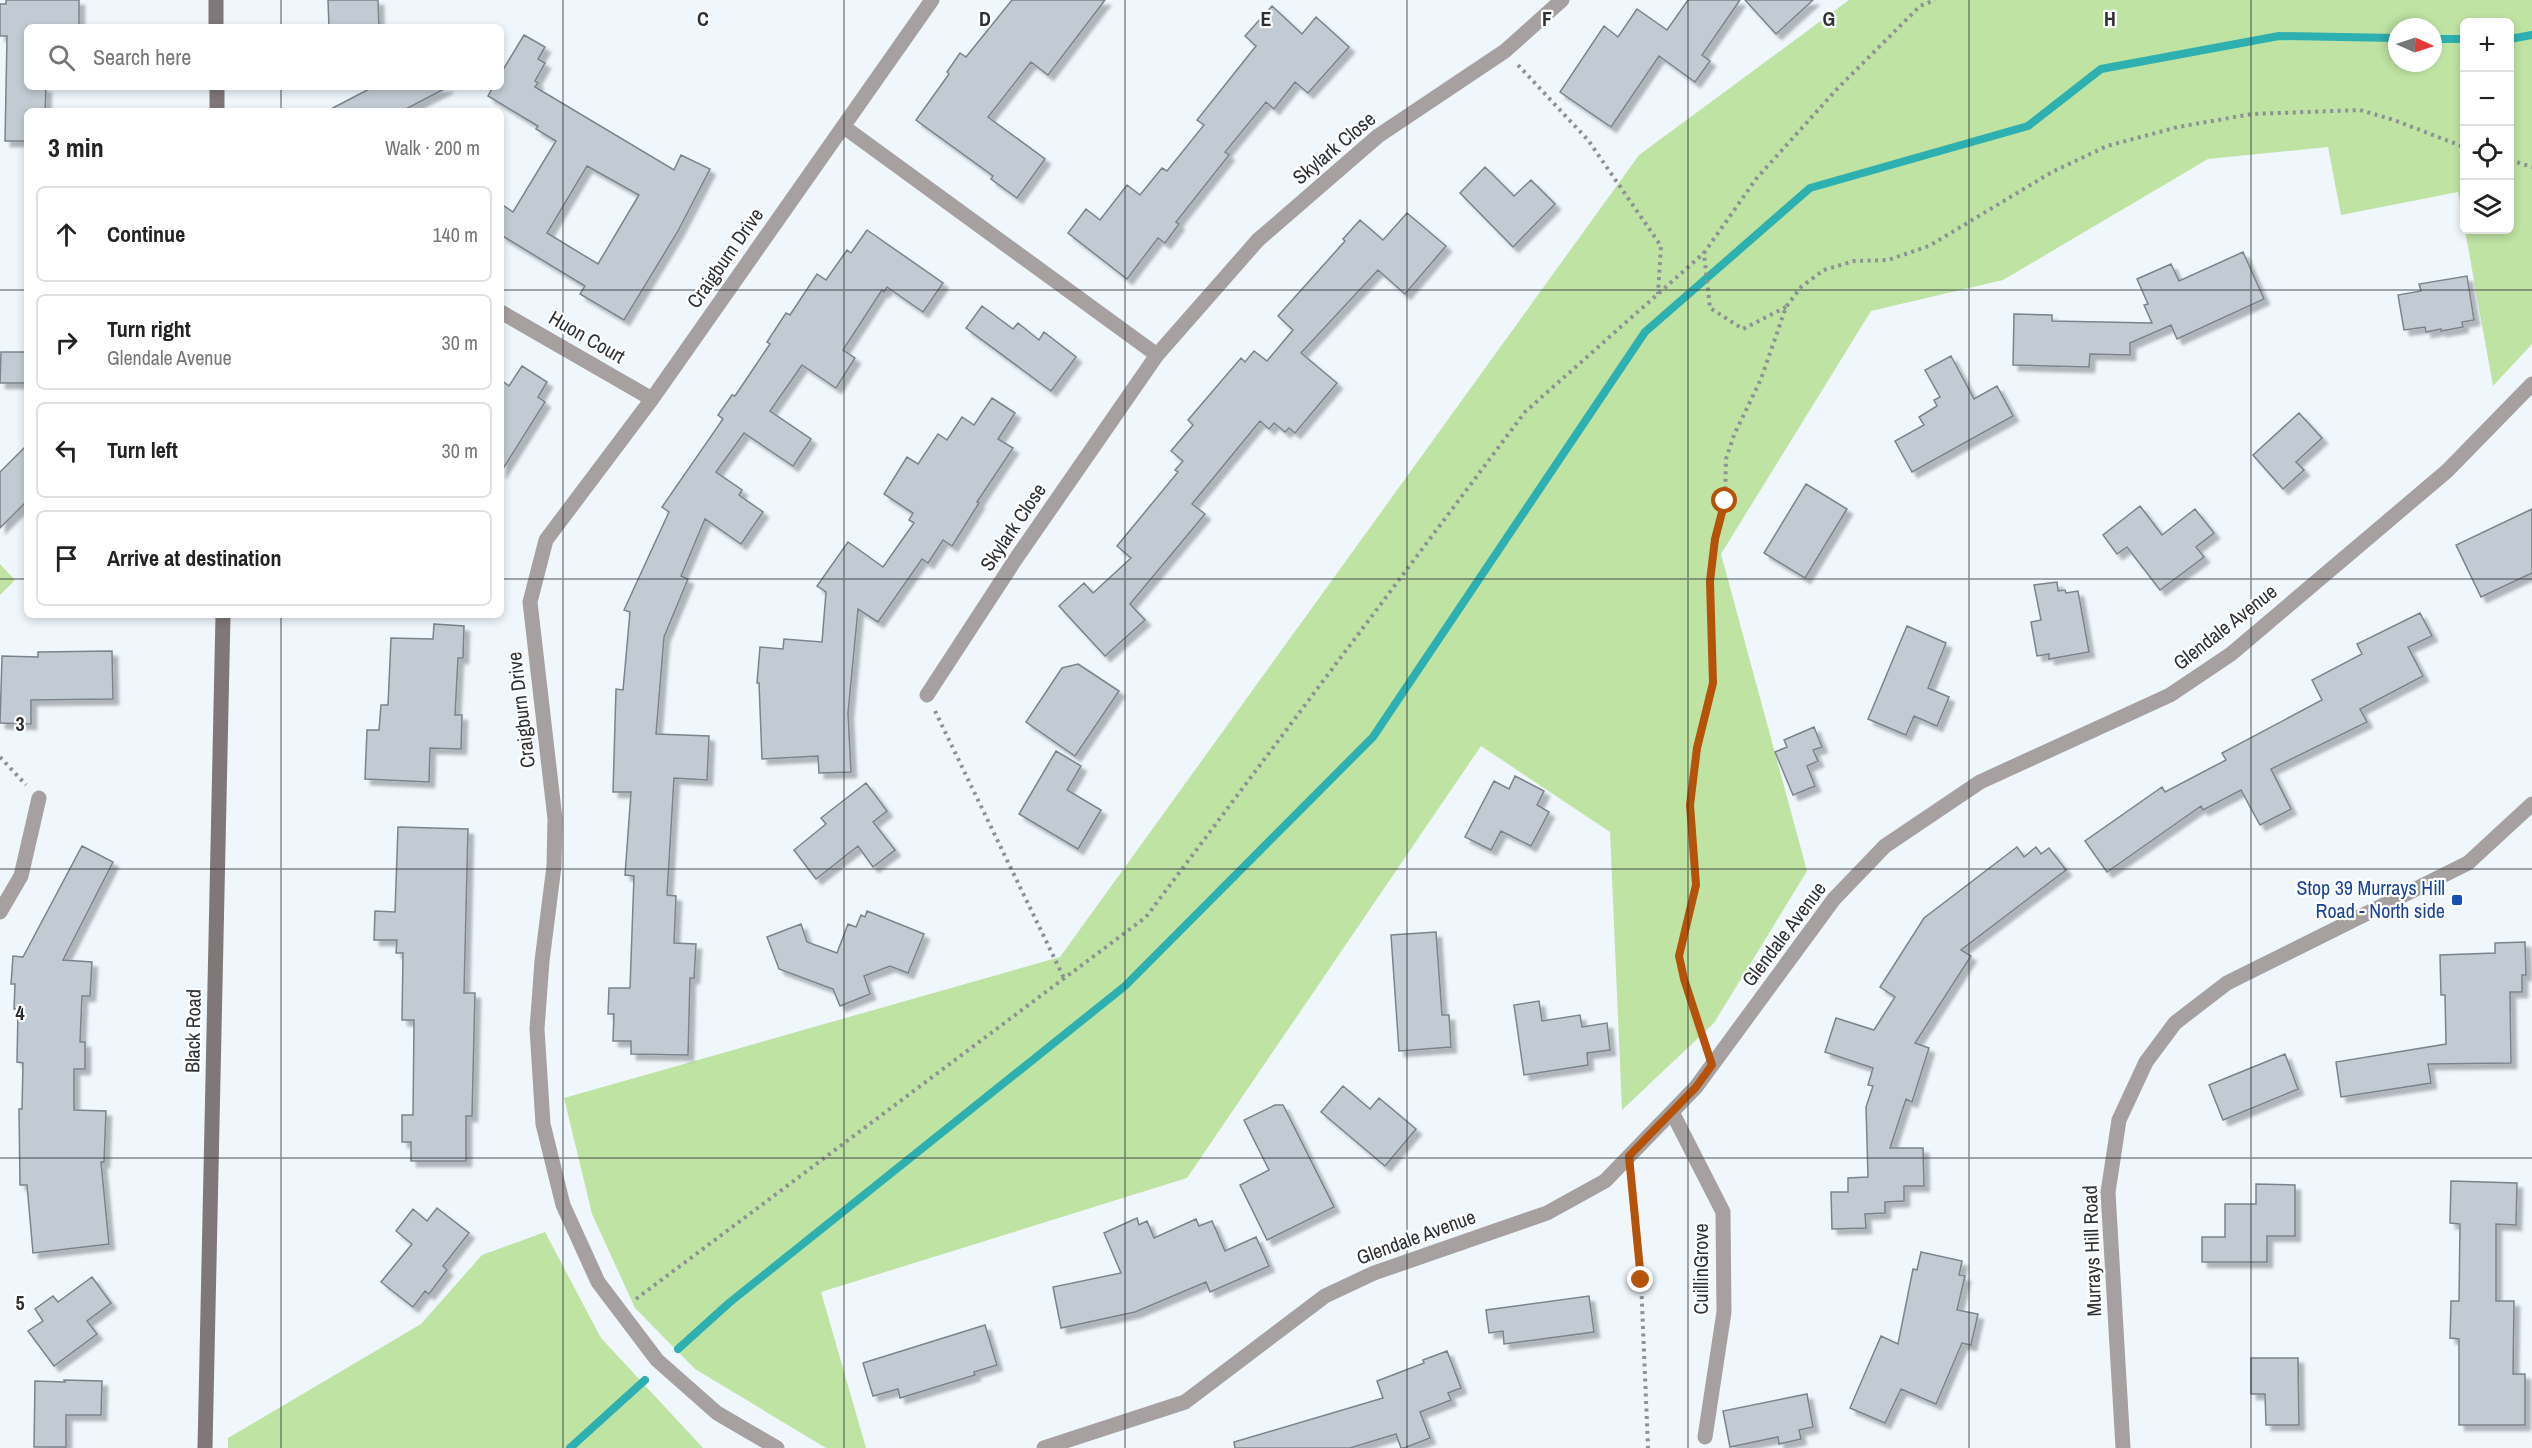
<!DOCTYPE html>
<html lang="en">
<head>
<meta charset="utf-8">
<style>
	:root { --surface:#fff; --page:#f6f6f6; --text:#222; --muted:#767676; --line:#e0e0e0 }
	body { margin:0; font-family:"Archivo Narrow",sans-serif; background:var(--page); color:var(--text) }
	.controls { position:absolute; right:18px; top:18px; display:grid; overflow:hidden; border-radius:9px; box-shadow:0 3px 9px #0003 }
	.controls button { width:54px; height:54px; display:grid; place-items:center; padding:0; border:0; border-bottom:2px solid var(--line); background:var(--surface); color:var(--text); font:30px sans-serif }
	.compass { position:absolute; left:2388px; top:18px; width:54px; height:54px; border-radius:50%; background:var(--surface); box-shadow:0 3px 9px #0003; rotate:93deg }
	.stop { position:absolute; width:18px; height:18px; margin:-14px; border:4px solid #b45309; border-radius:50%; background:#fff }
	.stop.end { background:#b45309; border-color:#fff; box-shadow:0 2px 6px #0008 }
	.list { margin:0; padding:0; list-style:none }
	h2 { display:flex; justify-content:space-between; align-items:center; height:78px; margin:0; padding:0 24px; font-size:26px }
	h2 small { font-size:20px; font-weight:400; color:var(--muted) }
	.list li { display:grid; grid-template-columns:39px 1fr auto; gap:18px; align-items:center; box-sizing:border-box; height:96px; margin:0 12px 12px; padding:0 12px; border:2px solid var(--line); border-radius:9px }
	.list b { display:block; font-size:22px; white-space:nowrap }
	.list p { margin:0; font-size:20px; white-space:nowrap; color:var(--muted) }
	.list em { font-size:20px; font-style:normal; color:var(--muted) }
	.icon { flex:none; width:33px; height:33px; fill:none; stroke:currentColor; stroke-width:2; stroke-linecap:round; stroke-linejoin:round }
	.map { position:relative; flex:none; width:2532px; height:1448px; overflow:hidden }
	.search { position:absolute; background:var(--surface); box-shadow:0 3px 9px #0003; left:24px; top:24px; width:480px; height:66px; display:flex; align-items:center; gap:15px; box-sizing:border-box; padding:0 21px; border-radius:9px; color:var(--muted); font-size:22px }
	.panel { position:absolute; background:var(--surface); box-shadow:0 3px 9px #0003; left:24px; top:108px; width:480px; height:510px; border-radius:9px }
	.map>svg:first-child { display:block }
	.green { fill:#bfe3a3; fill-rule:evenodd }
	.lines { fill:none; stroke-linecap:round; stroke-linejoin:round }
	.stream { stroke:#2eafb0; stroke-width:8 }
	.building { fill:#c2cbd3; stroke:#7b848b; stroke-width:1.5; fill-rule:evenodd; filter:url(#shadow) }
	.path { stroke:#8c9296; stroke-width:4; stroke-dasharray:3 4.5; stroke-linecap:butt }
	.minor { stroke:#a6a0a0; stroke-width:15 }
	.secondary { stroke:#807878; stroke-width:15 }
	.route { stroke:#b45309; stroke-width:8 }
	.grid { fill:none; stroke:#2d3033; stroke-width:1.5; stroke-opacity:0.55 }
	.transit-dot { fill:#1a4fb4; stroke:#fff; stroke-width:2 }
	.labels { text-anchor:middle; stroke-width:4.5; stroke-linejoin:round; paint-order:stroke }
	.street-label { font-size:20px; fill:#2d3033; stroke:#fff }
	.transit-label { font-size:20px; fill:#164399; stroke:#fff; text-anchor:end }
	.grid-label { font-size:20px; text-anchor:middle; font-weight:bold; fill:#2d3033; stroke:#fff; stroke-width:4.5; stroke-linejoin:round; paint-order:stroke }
</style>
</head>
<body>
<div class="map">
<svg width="2532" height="1448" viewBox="0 0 2532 1448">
	<defs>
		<filter id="shadow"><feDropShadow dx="5.5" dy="5.5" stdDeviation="1.5" flood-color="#0004"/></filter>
	</defs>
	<rect width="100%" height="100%" fill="#eff7fd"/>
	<!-- green -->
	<path class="green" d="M 1849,0 L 2532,0 L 2532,344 L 2493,386 L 2465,230 L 2510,230 L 2510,22 L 2464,22 L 2464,227 L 2458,192 L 2341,215 L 2328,147 L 2208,159 L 2003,280 L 1871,311 L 1721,554 L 1807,871 L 1714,1023 L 1622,1110 L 1610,832 L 1481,746 L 1187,1178 L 821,1292 L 866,1448 L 826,1448 L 695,1369 L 635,1308 L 592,1214 L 564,1098 L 1060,957 L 1639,155 ZM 2397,27 L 2433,27 L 2433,63 L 2397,63 Z
		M 0,564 L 15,580 L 0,595 Z
		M 545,1232 L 601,1338 L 703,1448 L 228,1448 L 228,1438 L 421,1324 L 482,1255 Z"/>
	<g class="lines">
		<!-- stream -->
		<path class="stream" d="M 2433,39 L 2464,39
			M 2510,39 L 2532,35
			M 678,1349 L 729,1303 L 1125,986 L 1373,737 L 1645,332 L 1810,188 L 2028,126 L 2101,69 L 2279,36 L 2397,38
			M 570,1448 L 645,1380"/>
	</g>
	<!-- building -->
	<path class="building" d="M 6,0 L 79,0 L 79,27 L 27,27 L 27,87 L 46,87 L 45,111 L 27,111 L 27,141 L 5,141 L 7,36 L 0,36 L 0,4 L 6,4 Z
		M 328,0 L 378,0 L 379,27 L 329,27 Z
		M 1012,0 L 1105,0 L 1048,75 L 1031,62 L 988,117 L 1045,159 L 1017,198 L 991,179 L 993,176 L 916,120 L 949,74 L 947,72 L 960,53 L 966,57 Z
		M 1688,0 L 1740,0 L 1702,55 L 1710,61 L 1695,82 L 1659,56 L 1611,127 L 1560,92 L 1604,26 L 1618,37 L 1637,9 L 1667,30 Z
		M 1745,0 L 1813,0 L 1776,34 Z
		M 1272,6 L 1302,34 L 1316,17 L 1349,47 L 1308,93 L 1295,82 L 1274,109 L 1266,102 L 1225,152 L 1229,155 L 1176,222 L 1179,224 L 1165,243 L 1158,238 L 1127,279 L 1068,233 L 1086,209 L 1100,220 L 1127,185 L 1140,195 L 1162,168 L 1167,171 L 1204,125 L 1197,120 L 1256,46 L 1245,36 Z
		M 524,35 L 545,47 L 538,59 L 545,63 L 535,81 L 538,83 L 535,87 L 674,170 L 681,155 L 710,169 L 678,231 L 624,320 L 580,294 L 585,286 L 501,235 L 501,204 L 513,212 L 556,141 L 536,129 L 538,126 L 488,96 L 493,87 L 501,87 L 501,73 ZM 587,166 L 639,195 L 598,264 L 547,233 Z
		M 373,87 L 448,87 L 402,111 L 327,111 Z
		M 1485,167 L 1514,196 L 1531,180 L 1555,204 L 1513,247 L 1460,193 Z
		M 1407,213 L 1446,246 L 1405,294 L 1378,270 L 1301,353 L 1337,383 L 1295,433 L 1289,428 L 1285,432 L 1274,423 L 1269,429 L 1260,421 L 1192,504 L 1205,514 L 1130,604 L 1145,620 L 1105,656 L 1059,606 L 1084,583 L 1093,593 L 1131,558 L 1117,546 L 1178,472 L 1175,470 L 1183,461 L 1171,451 L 1193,425 L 1188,420 L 1241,358 L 1245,362 L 1254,351 L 1267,361 L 1293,330 L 1278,316 L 1345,241 L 1343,239 L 1360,220 L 1383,240 Z
		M 867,230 L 943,283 L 923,312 L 887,287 L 884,292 L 882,290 L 843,350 L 855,358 L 836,388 L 802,365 L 770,411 L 811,439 L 793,466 L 744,433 L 716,472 L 742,490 L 739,495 L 763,512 L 741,544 L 705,519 L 681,576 L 688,579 L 664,637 L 656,734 L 709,736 L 707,780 L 674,778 L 667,895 L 676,896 L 674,943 L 696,944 L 694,978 L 690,978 L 688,1055 L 631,1054 L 631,1041 L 613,1041 L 614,1014 L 608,1014 L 609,988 L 630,988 L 634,876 L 625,875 L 631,792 L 613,792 L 616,689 L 623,690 L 630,612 L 624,610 L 669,512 L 662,507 L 723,419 L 718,415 L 732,395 L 735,396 L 770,344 L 767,342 L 786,313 L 790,315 L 817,274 L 826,280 L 847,250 L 851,253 Z
		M 2243,252 L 2264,299 L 2177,339 L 2171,325 L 2130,343 L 2130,355 L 2090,354 L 2089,367 L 2013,365 L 2014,314 L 2052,315 L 2052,321 L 2152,323 L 2144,305 L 2148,304 L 2137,279 L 2171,264 L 2179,281 Z
		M 2467,276 L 2474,320 L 2462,322 L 2463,327 L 2441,331 L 2441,329 L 2426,332 L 2425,327 L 2404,330 L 2398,295 L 2421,291 L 2419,284 Z
		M 982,306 L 1013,329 L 1018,323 L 1039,340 L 1044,332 L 1076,357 L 1051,391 L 966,328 Z
		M 1,352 L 27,352 L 27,383 L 0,383 Z
		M 1951,356 L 1974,399 L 1997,386 L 2013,416 L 1912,472 L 1895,441 L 1924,425 L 1919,417 L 1937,406 L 1934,400 L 1940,397 L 1925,370 Z
		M 522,366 L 547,382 L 538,397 L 545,402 L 501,472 L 501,380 L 509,386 Z
		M 992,398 L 1015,413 L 998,439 L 1013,448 L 977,502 L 979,503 L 952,546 L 943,540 L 928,563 L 922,559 L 878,622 L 858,609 L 848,713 L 851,772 L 819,773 L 818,756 L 762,759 L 759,683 L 757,683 L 760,647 L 783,649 L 784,639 L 822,642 L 826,592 L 817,586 L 848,542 L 883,567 L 914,523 L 909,520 L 913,513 L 884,494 L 907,457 L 918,464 L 938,434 L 947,440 L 962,417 L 974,425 Z
		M 2299,413 L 2322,438 L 2296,462 L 2304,470 L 2283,489 L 2253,455 Z
		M 27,445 L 27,501 L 0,528 L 0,472 Z
		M 1806,484 L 1847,509 L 1805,578 L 1764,553 Z
		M 2140,506 L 2162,535 L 2195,509 L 2214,533 L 2196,547 L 2204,557 L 2160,590 L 2127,547 L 2117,554 L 2103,535 Z
		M 2532,509 L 2532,573 L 2481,597 L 2456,545 Z
		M 2057,582 L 2058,591 L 2065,590 L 2066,593 L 2078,591 L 2089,652 L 2049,659 L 2049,654 L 2037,656 L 2031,622 L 2041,620 L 2034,585 Z
		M 2420,613 L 2432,636 L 2408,647 L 2423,676 L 2360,709 L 2367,722 L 2271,769 L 2291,809 L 2260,825 L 2241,790 L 2203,810 L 2201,806 L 2107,872 L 2085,841 L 2162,787 L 2165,792 L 2226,760 L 2222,753 L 2322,700 L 2312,680 L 2362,654 L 2357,644 Z
		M 434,624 L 464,626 L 463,658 L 458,658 L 455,715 L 462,715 L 461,749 L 430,748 L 429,782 L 365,779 L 367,730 L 379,730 L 381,705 L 388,705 L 391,638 L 433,639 Z
		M 1907,626 L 1946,643 L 1928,688 L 1949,697 L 1937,726 L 1914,716 L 1906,735 L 1868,719 Z
		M 112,651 L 113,699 L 31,700 L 31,724 L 0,723 L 2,656 L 38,657 L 38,652 Z
		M 1078,664 L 1119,691 L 1075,756 L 1026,722 L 1062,668 Z
		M 1814,727 L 1822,747 L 1813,750 L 1818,761 L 1807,766 L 1815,786 L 1793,795 L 1775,752 L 1787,747 L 1784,740 Z
		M 1056,751 L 1081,766 L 1067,790 L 1101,810 L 1078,849 L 1019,814 Z
		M 1515,776 L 1544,791 L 1537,805 L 1549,812 L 1531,846 L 1501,831 L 1491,850 L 1465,837 L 1494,781 L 1509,789 Z
		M 866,783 L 887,811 L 873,822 L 895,850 L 873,867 L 858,846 L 816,879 L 794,850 L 826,824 L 821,818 Z
		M 398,827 L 468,829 L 464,993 L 475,993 L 472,1116 L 466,1116 L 466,1161 L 411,1161 L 411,1142 L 402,1142 L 402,1115 L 413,1115 L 414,1020 L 402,1020 L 403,953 L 396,953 L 397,940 L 374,940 L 375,911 L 395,912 Z
		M 82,846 L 113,862 L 63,960 L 92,962 L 90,996 L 82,996 L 80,1042 L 85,1042 L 85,1069 L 74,1069 L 74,1110 L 106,1111 L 104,1162 L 101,1162 L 109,1244 L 33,1253 L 27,1185 L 20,1185 L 19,1109 L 22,1109 L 23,1063 L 17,1062 L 18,1009 L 14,1009 L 15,984 L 11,984 L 13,956 L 23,957 Z
		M 2017,847 L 2024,857 L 2036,847 L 2041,854 L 2049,848 L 2066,870 L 1961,950 L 1971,956 L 1915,1043 L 1929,1048 L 1912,1102 L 1906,1099 L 1890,1148 L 1923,1148 L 1924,1186 L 1904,1186 L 1904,1201 L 1885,1202 L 1885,1213 L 1865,1214 L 1866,1228 L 1832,1229 L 1831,1192 L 1848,1192 L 1848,1178 L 1868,1177 L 1866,1107 L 1873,1086 L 1868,1085 L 1873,1068 L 1825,1052 L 1836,1018 L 1874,1030 L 1895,997 L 1880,987 L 1924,918 Z
		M 867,911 L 924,934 L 908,973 L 890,966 L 864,976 L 870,994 L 840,1006 L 833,989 L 779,969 L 767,937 L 801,924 L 807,942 L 837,953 L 848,924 L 856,927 L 861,915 L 865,917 Z
		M 1436,932 L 1442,1015 L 1449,1015 L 1451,1047 L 1399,1051 L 1391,935 Z
		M 2525,942 L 2526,975 L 2522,975 L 2522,992 L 2510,992 L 2511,1063 L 2428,1064 L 2431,1083 L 2341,1097 L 2336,1062 L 2446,1044 L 2445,995 L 2441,995 L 2440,955 L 2495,953 L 2495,943 Z
		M 1539,1001 L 1542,1021 L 1580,1015 L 1582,1027 L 1607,1023 L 1610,1050 L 1587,1053 L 1588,1065 L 1524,1075 L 1514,1005 Z
		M 2285,1054 L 2298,1089 L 2223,1120 L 2209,1085 Z
		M 1343,1086 L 1370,1109 L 1379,1098 L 1416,1129 L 1385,1166 L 1321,1112 Z
		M 1275,1105 L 1283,1105 L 1334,1207 L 1267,1240 L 1240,1185 L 1269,1170 L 1244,1120 Z
		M 2451,1181 L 2517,1183 L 2516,1225 L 2496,1224 L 2496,1301 L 2514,1301 L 2513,1374 L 2525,1374 L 2525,1425 L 2459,1425 L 2459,1339 L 2450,1338 L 2451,1301 L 2459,1301 L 2460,1224 L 2450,1223 Z
		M 2256,1184 L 2295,1185 L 2295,1236 L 2267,1236 L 2267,1262 L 2202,1262 L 2202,1237 L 2225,1237 L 2225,1204 L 2256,1204 Z
		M 437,1208 L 469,1233 L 443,1266 L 447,1270 L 429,1294 L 425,1291 L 413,1307 L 381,1282 L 412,1244 L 396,1231 L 413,1209 L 427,1221 Z
		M 1137,1218 L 1139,1225 L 1147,1221 L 1154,1238 L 1196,1219 L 1199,1226 L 1212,1221 L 1225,1251 L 1256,1237 L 1269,1266 L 1210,1292 L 1206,1282 L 1135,1312 L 1061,1328 L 1053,1287 L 1121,1273 L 1104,1233 Z
		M 1921,1252 L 1962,1261 L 1959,1275 L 1965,1276 L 1957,1310 L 1978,1314 L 1971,1345 L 1962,1343 L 1936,1404 L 1901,1389 L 1885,1423 L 1850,1408 L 1881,1336 L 1898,1344 L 1913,1269 L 1917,1270 Z
		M 92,1277 L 111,1303 L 87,1321 L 97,1334 L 54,1366 L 28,1331 L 43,1321 L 35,1309 L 53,1296 L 58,1302 Z
		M 1589,1296 L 1594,1332 L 1504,1344 L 1503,1331 L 1489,1333 L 1486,1310 Z
		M 985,1325 L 997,1365 L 974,1372 L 975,1375 L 900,1398 L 898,1389 L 873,1396 L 863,1363 Z
		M 1447,1351 L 1461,1388 L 1448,1393 L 1451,1400 L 1420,1412 L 1430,1438 L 1404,1448 L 1401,1448 L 1396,1434 L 1350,1448 L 1235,1448 L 1234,1442 L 1383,1398 L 1377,1381 L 1424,1363 L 1423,1360 Z
		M 2251,1358 L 2298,1358 L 2299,1425 L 2266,1425 L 2265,1394 L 2251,1394 Z
		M 64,1380 L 102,1381 L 101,1415 L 66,1415 L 66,1447 L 34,1447 L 35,1381 L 65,1382 Z
		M 1807,1394 L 1813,1427 L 1799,1430 L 1801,1439 L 1779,1444 L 1778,1437 L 1730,1447 L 1723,1411 Z"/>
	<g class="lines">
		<!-- path -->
		<path class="path" d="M 1518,65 L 1588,140 L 1661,246 L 1658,294
			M 2510,160 L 2532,167
			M 1786,307 L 1743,329 L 1710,308 L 1704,253 L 1756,179 L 1837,89 L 1920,6 L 1935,0
			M 935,711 L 1064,978
			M 0,757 L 26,785
			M 1704,1042 L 1679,956 L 1696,885 L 1690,805 L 1697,748 L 1713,683 L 1710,581 L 1715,539 L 1725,501 L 1726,459 L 1734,435 L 1761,379 L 1786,307 L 1801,287 L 1824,270 L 1854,261 L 1888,260 L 1929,246 L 2052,172 L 2107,146 L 2178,127 L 2252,114 L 2360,110 L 2394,120 L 2464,147
			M 1632,1184 L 1641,1280 L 1648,1448
			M 636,1299 L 1146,917 L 1525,412 L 1704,253"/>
		<!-- minor -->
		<path class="minor" d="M 844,127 L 1157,355
			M 501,312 L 652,399
			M 927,695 L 1015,560 L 1157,355 L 1258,240 L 1378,136 L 1505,51 L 1562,0
			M 0,912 L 21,876 L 39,798
			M 1672,1112 L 1723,1212 L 1724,1312 L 1705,1437
			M 777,1448 L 717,1413 L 657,1360 L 598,1282 L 563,1205 L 543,1124 L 537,1029 L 542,961 L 554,866 L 555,819 L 530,602 L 546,540 L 652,399 L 932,0
			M 1044,1448 L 1185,1402 L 1325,1296 L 1374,1273 L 1547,1213 L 1605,1181 L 1696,1087 L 1834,899 L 1885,846 L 1980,782 L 2170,695 L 2231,654 L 2447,471 L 2532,384
			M 2123,1448 L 2108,1192 L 2119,1120 L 2146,1062 L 2175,1023 L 2227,983 L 2468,863 L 2532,804"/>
		<!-- secondary -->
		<path class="secondary" d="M 216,0 L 216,27
			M 217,87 L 217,111
			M 205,1448 L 223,615"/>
	</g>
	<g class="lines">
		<!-- route -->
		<path class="route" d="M 1641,1280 L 1629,1156 L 1696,1087 L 1712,1065 L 1684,979 L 1679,956 L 1696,885 L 1690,805 L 1697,748 L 1713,683 L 1710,581 L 1715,539 L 1725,501"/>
	</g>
	<!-- grid -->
	<path class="grid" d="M 281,0 L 281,27M 563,0 L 563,1448M 844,0 L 844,1448M 1125,0 L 1125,1448M 1407,0 L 1407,1448M 1688,0 L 1688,1448M 1969,0 L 1969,1448M 2251,0 L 2251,1448M 281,87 L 281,111M 0,290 L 27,290M 501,290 L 2532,290M 0,579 L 27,579M 501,579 L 2532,579M 281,615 L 281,1448M 0,869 L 2532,869M 0,1158 L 2532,1158"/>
	<!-- markers -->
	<rect class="transit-dot" x="2451" y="894" width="12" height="12" rx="3"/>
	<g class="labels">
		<!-- street labels -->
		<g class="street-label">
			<text transform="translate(1334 148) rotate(-40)" y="7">Skylark Close</text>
			<text transform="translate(725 258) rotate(-55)" y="7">Craigburn Drive</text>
			<text transform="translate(587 337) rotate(30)" y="7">Huon Court</text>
			<text transform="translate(1013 527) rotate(-56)" y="7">Skylark Close</text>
			<text transform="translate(2225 627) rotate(-38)" y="7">Glendale Avenue</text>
			<text transform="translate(521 710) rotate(-97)" y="7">Craigburn Drive</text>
			<text transform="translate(1784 934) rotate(-53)" y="7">Glendale Avenue</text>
			<text transform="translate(193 1031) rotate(-89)" y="7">Black Road</text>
			<text transform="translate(1416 1237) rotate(-20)" y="7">Glendale Avenue</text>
			<text transform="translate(2092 1251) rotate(-92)" y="7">Murrays Hill Road</text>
			<text transform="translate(1701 1269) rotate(-90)" y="7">CuillinGrove</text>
		</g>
		<!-- transit labels -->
		<g class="transit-label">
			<text x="2445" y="895">Stop 39 Murrays Hill<tspan x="2445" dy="23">Road - North side</tspan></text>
		</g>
	</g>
	<g class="grid-label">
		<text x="703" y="26">C</text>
		<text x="985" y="26">D</text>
		<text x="1266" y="26">E</text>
		<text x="1547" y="26">F</text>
		<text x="1829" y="26">G</text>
		<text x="2110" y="26">H</text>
		<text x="20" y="731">3</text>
		<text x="20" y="1020">4</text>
		<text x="20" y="1310">5</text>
	</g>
</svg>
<div class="controls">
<button>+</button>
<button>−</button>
<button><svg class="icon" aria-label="locate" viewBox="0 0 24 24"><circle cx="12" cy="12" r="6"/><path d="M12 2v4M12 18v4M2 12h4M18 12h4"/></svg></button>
<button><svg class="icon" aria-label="layers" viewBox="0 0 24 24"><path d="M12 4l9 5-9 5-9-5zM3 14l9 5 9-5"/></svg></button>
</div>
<svg class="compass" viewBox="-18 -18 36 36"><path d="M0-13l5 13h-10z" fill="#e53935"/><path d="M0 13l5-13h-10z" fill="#767676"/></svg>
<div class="stop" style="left:1725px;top:501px"></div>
<div class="stop end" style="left:1641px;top:1280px"></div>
<div class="search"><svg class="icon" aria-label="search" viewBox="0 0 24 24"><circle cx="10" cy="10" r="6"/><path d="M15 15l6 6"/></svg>Search here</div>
<section class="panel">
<h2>3 min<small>Walk · 200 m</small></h2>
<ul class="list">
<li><svg class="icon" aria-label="ahead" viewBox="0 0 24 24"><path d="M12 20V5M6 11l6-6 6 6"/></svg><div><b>Continue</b></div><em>140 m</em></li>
<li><svg class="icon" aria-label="right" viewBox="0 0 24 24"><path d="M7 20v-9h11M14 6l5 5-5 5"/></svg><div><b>Turn right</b><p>Glendale Avenue</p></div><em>30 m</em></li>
<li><svg class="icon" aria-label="left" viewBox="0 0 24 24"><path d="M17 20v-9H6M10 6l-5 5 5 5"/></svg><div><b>Turn left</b></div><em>30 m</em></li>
<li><svg class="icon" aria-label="arrive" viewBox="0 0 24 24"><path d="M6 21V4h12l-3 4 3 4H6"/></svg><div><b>Arrive at destination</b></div></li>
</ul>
</section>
</div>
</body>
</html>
